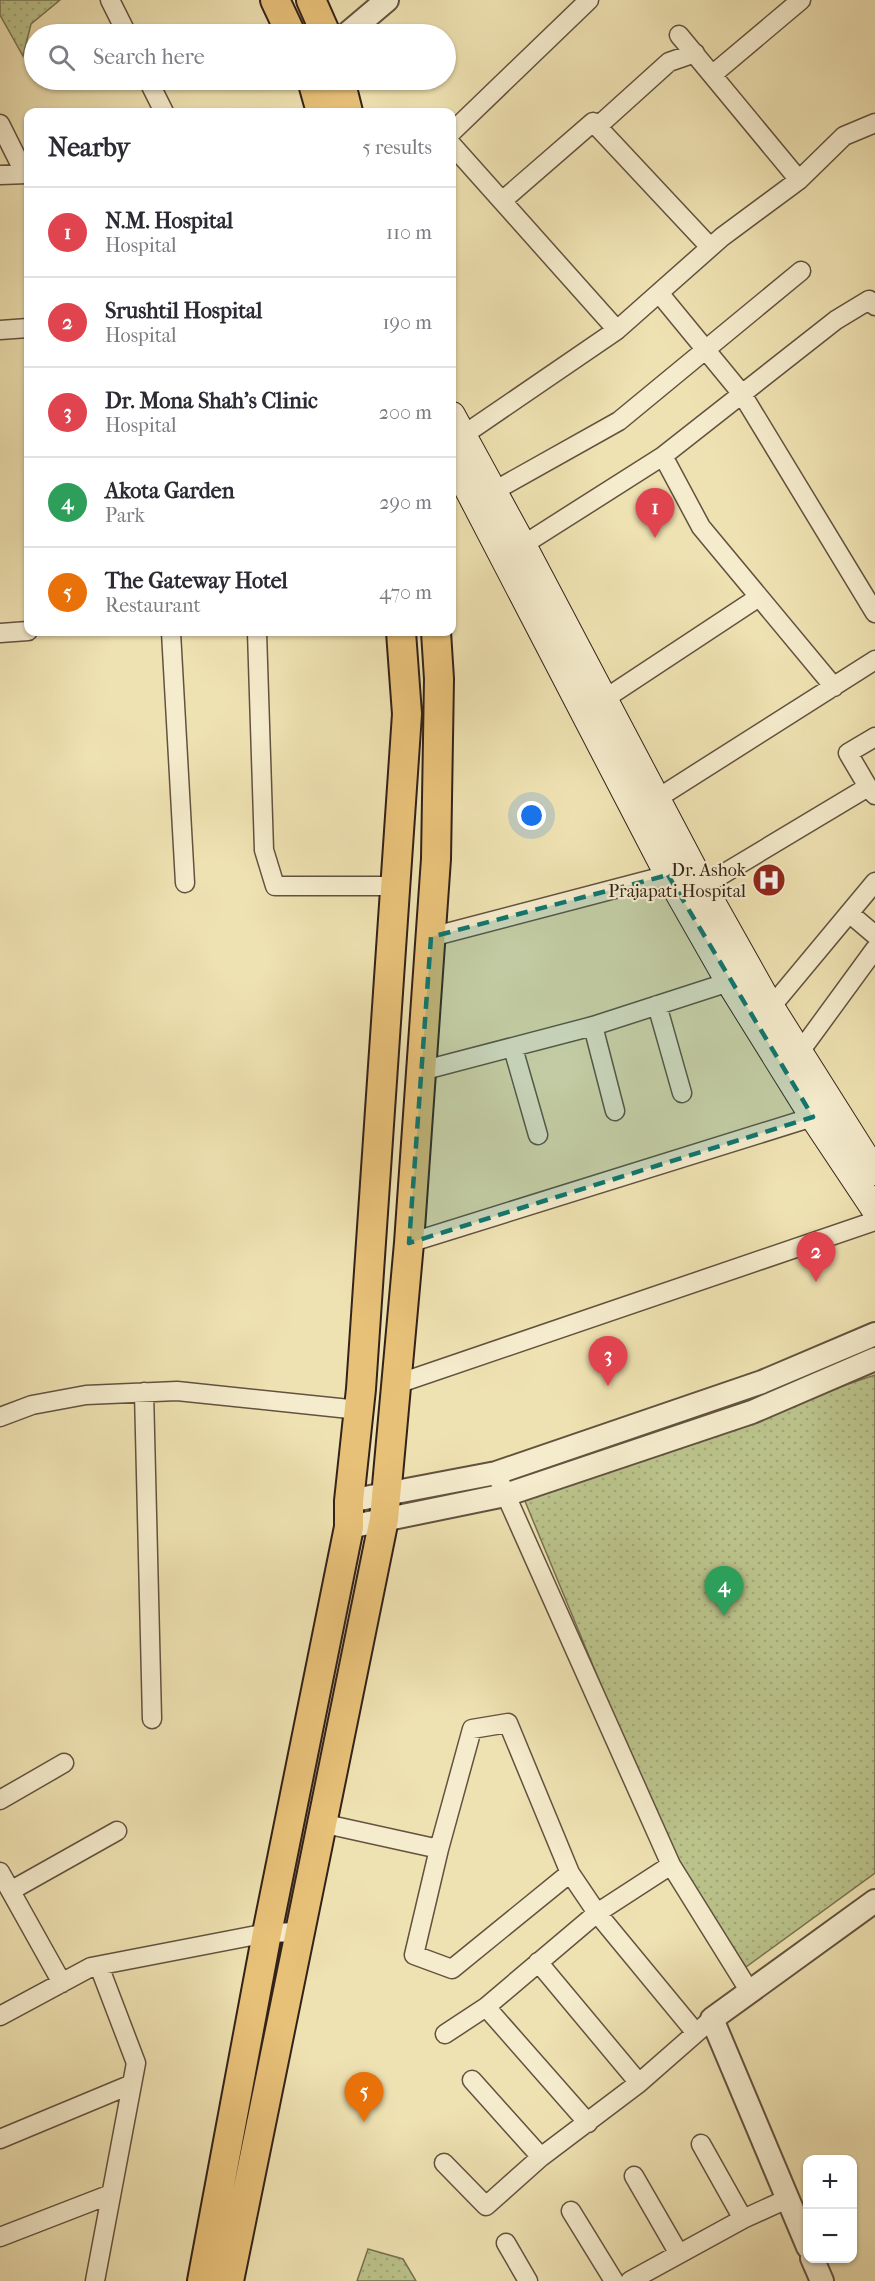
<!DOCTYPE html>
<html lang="en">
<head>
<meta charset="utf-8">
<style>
	:root { --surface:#fff; --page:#f7f7f7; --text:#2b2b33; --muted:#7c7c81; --line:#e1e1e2; --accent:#0b8043 }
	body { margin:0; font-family:"IM FELL French Canon",serif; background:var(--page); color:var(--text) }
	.controls { position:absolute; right:18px; bottom:18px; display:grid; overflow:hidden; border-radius:12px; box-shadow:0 2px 4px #0004 }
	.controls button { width:54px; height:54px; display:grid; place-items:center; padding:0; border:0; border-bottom:2px solid var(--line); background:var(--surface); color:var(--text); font:30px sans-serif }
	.you { position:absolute; left:532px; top:816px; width:21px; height:21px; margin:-15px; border:4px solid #fff; border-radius:50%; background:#1a73e8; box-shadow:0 0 0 9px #1a73e833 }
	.badge { display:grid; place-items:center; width:39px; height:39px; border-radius:50%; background:var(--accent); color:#fff; font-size:20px; font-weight:700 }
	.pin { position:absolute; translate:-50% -50px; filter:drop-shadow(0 2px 3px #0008) }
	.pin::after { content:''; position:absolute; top:32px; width:21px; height:18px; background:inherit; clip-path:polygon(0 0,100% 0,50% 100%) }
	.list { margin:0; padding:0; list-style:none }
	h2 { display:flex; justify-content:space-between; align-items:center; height:78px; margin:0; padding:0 24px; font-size:26px }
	h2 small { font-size:20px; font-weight:400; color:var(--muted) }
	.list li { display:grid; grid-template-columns:39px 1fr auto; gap:18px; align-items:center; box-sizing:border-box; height:90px; padding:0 24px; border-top:2px solid var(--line) }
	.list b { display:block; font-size:22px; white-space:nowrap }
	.list p { margin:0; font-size:20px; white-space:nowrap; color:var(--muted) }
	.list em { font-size:20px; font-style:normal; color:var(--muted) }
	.icon { flex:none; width:33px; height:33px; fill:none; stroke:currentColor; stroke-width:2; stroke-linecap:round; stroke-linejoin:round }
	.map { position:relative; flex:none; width:875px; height:2281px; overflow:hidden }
	.search { position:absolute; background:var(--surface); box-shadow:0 2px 4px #0004; left:24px; top:24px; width:432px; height:66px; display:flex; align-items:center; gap:15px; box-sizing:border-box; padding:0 21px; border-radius:33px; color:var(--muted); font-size:22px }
	.panel { position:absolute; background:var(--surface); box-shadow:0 2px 4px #0004; left:24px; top:108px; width:432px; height:528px; border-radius:12px }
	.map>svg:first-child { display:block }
	.grass { fill:url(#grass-dots); stroke:#777252; stroke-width:1.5 }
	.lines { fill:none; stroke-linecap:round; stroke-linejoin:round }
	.minor-casing { stroke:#62523f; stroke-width:21 }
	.tertiary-casing { stroke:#62523f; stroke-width:26 }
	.secondary-casing { stroke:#332219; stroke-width:28 }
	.primary-casing { stroke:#332219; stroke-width:32 }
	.minor { stroke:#f5eccd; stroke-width:18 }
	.tertiary { stroke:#f5eccd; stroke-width:22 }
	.secondary { stroke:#f5eccd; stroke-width:26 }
	.primary { stroke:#e8c179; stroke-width:28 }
	.marked { fill:#0f766e; fill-opacity:0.2; stroke:#0f766e; stroke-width:4.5; stroke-dasharray:12 8; stroke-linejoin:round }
	.labels { text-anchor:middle; stroke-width:4.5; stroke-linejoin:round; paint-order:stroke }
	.poi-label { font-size:18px; fill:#332219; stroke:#f5eccd; text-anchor:end }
</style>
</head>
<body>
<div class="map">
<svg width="875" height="2281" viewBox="0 0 875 2281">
	<defs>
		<pattern id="grass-dots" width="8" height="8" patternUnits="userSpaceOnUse" patternTransform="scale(1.5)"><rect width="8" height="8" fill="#bbc38b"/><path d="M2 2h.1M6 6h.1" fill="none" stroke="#a1a777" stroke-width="1.8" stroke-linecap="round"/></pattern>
	</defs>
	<rect width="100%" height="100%" fill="#efe2b2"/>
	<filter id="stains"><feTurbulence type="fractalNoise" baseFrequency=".00333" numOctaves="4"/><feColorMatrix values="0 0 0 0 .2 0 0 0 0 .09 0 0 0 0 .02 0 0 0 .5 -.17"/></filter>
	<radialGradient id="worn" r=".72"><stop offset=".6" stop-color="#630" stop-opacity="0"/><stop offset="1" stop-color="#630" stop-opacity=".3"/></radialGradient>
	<!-- grass -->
	<path class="grass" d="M 0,0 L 60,0 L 31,24 L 23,56 L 0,15 Z
		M 875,1375 L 875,1873 L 746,1967 L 686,1876 L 623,1738 L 522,1494 Z
		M 368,2249 L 403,2259 L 416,2281 L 357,2281 Z"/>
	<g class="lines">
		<defs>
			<path id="minor" d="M 110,0 L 127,34
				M 679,35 L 799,180
				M 712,75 L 801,0
				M 148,80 L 164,112
				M 0,124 L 25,174
				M 597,127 L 669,62 L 695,53
				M 452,132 L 589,0
				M 452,145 L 617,330
				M 0,175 L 28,174
				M 502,201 L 593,122 L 710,247
				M 659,293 L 742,394 L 875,613
				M 0,330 L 28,328
				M 462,436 L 617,330 L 722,237 L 799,180 L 844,136 L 875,123
				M 663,456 L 836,320 L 869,300 L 875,306
				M 494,491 L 619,421 L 801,271
				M 523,545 L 663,456 L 701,527 L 834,687
				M 171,632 L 185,883
				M 257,632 L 264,850 L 275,886 L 395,886
				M 0,633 L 28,631
				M 603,700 L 759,597
				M 875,737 L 848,753 L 868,787 L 875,795
				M 658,798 L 875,660
				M 703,886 L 868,787
				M 849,913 L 875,935
				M 431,937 L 668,875
				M 657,1005 L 682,1093
				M 771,1007 L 875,882
				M 593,1026 L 615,1111
				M 513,1048 L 538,1135
				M 799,1053 L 875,949
				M 421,1071 L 593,1026 L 729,982
				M 409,1243 L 813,1117
				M 397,1384 L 875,1221
				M 144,1392 L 152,1719
				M 0,1417 L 32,1405 L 86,1395 L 177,1391 L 359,1410
				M 496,1473 L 671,1865 L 750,1992
				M 508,1723 L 570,1873 L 452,1969 L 414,1955 L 439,1849 L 472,1729 Z
				M 0,1800 L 64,1763
				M 321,1823 L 439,1849
				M 0,1872 L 62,1983
				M 570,1873 L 597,1913 L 696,2033
				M 12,1890 L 117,1831
				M 538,1962 L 639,2083
				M 486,2007 L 588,2123
				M 0,2016 L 91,1967 L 267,1933 L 300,1932
				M 445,2034 L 486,2007 L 597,1913 L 671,1865
				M 472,2080 L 541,2157
				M 0,2139 L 132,2084
				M 701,2144 L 743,2219
				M 444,2163 L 486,2206 L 541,2157 L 639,2083 L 712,2019
				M 634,2176 L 679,2254
				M 571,2211 L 614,2281
				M 0,2237 L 111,2194
				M 506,2243 L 528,2281
				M 95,2281 L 136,2063 L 99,1966
				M 630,2281 L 743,2219 L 787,2199"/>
			<path id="tertiary" d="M 347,34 L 387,0
				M 349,1501 L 496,1473 L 762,1382 L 875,1334
				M 349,1527 L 505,1495 L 752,1412 L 875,1359
				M 808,2247 L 712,2019 L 875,1901
				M 812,2258 L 822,2281"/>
			<path id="secondary" d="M 452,415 L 523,545 L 703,886 L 771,1007 L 875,1172
				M 452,459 L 668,875 L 729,982 L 813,1117 L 875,1210"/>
			<path id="primary" d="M 275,0 L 291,34
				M 311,0 L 326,34
				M 312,80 L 321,112
				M 340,80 L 348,112
				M 202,2281 L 267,1933 L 349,1527 L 349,1501 L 361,1389 L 407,714 L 401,632
				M 229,2281 L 384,1519 L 409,1243 L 436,859 L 439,679 L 436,632"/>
		</defs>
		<!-- minor casing -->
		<use href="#minor" class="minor-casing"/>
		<!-- tertiary casing -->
		<use href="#tertiary" class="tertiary-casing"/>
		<!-- secondary casing -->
		<use href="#secondary" class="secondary-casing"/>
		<!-- primary casing -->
		<use href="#primary" class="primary-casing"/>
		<!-- minor -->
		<use href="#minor" class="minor"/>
		<!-- tertiary -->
		<use href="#tertiary" class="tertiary"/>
		<!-- secondary -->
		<use href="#secondary" class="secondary"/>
		<!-- primary -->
		<use href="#primary" class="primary"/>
	</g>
	<!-- marked area -->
	<path class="marked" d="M 668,875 L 813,1117 L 409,1243 L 431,937 Z"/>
	<!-- icons -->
	<defs>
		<symbol id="hospital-disc" viewBox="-11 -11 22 22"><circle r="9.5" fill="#8f2418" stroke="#f5eccd"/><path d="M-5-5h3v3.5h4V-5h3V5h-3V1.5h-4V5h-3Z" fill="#fff"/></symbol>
	</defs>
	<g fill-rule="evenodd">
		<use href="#hospital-disc" x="750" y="861" width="38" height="38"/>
	</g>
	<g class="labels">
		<!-- poi labels -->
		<g class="poi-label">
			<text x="746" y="876">Dr. Ashok<tspan x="746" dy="21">Prajapati Hospital</tspan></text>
		</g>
	</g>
	<rect width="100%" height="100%" filter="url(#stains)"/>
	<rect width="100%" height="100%" fill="url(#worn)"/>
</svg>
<div class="controls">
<button>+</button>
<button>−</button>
</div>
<div class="you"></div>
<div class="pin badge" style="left:655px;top:538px;background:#e0444e">1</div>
<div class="pin badge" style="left:816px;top:1282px;background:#e0444e">2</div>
<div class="pin badge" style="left:608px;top:1386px;background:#e0444e">3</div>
<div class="pin badge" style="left:724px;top:1616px;background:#2e9e5b">4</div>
<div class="pin badge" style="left:364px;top:2122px;background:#e8710a">5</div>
<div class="search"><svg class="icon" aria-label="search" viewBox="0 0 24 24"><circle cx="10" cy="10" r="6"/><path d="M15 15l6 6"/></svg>Search here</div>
<section class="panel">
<h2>Nearby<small>5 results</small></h2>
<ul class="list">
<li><span class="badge" style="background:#e0444e">1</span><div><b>N.M. Hospital</b><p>Hospital</p></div><em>110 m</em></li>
<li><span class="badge" style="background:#e0444e">2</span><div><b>Srushtil Hospital</b><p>Hospital</p></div><em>190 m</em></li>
<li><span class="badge" style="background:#e0444e">3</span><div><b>Dr. Mona Shah's Clinic</b><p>Hospital</p></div><em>200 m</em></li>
<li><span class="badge" style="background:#2e9e5b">4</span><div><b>Akota Garden</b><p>Park</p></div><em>290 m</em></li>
<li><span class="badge" style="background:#e8710a">5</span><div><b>The Gateway Hotel</b><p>Restaurant</p></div><em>470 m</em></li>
</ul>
</section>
</div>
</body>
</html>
